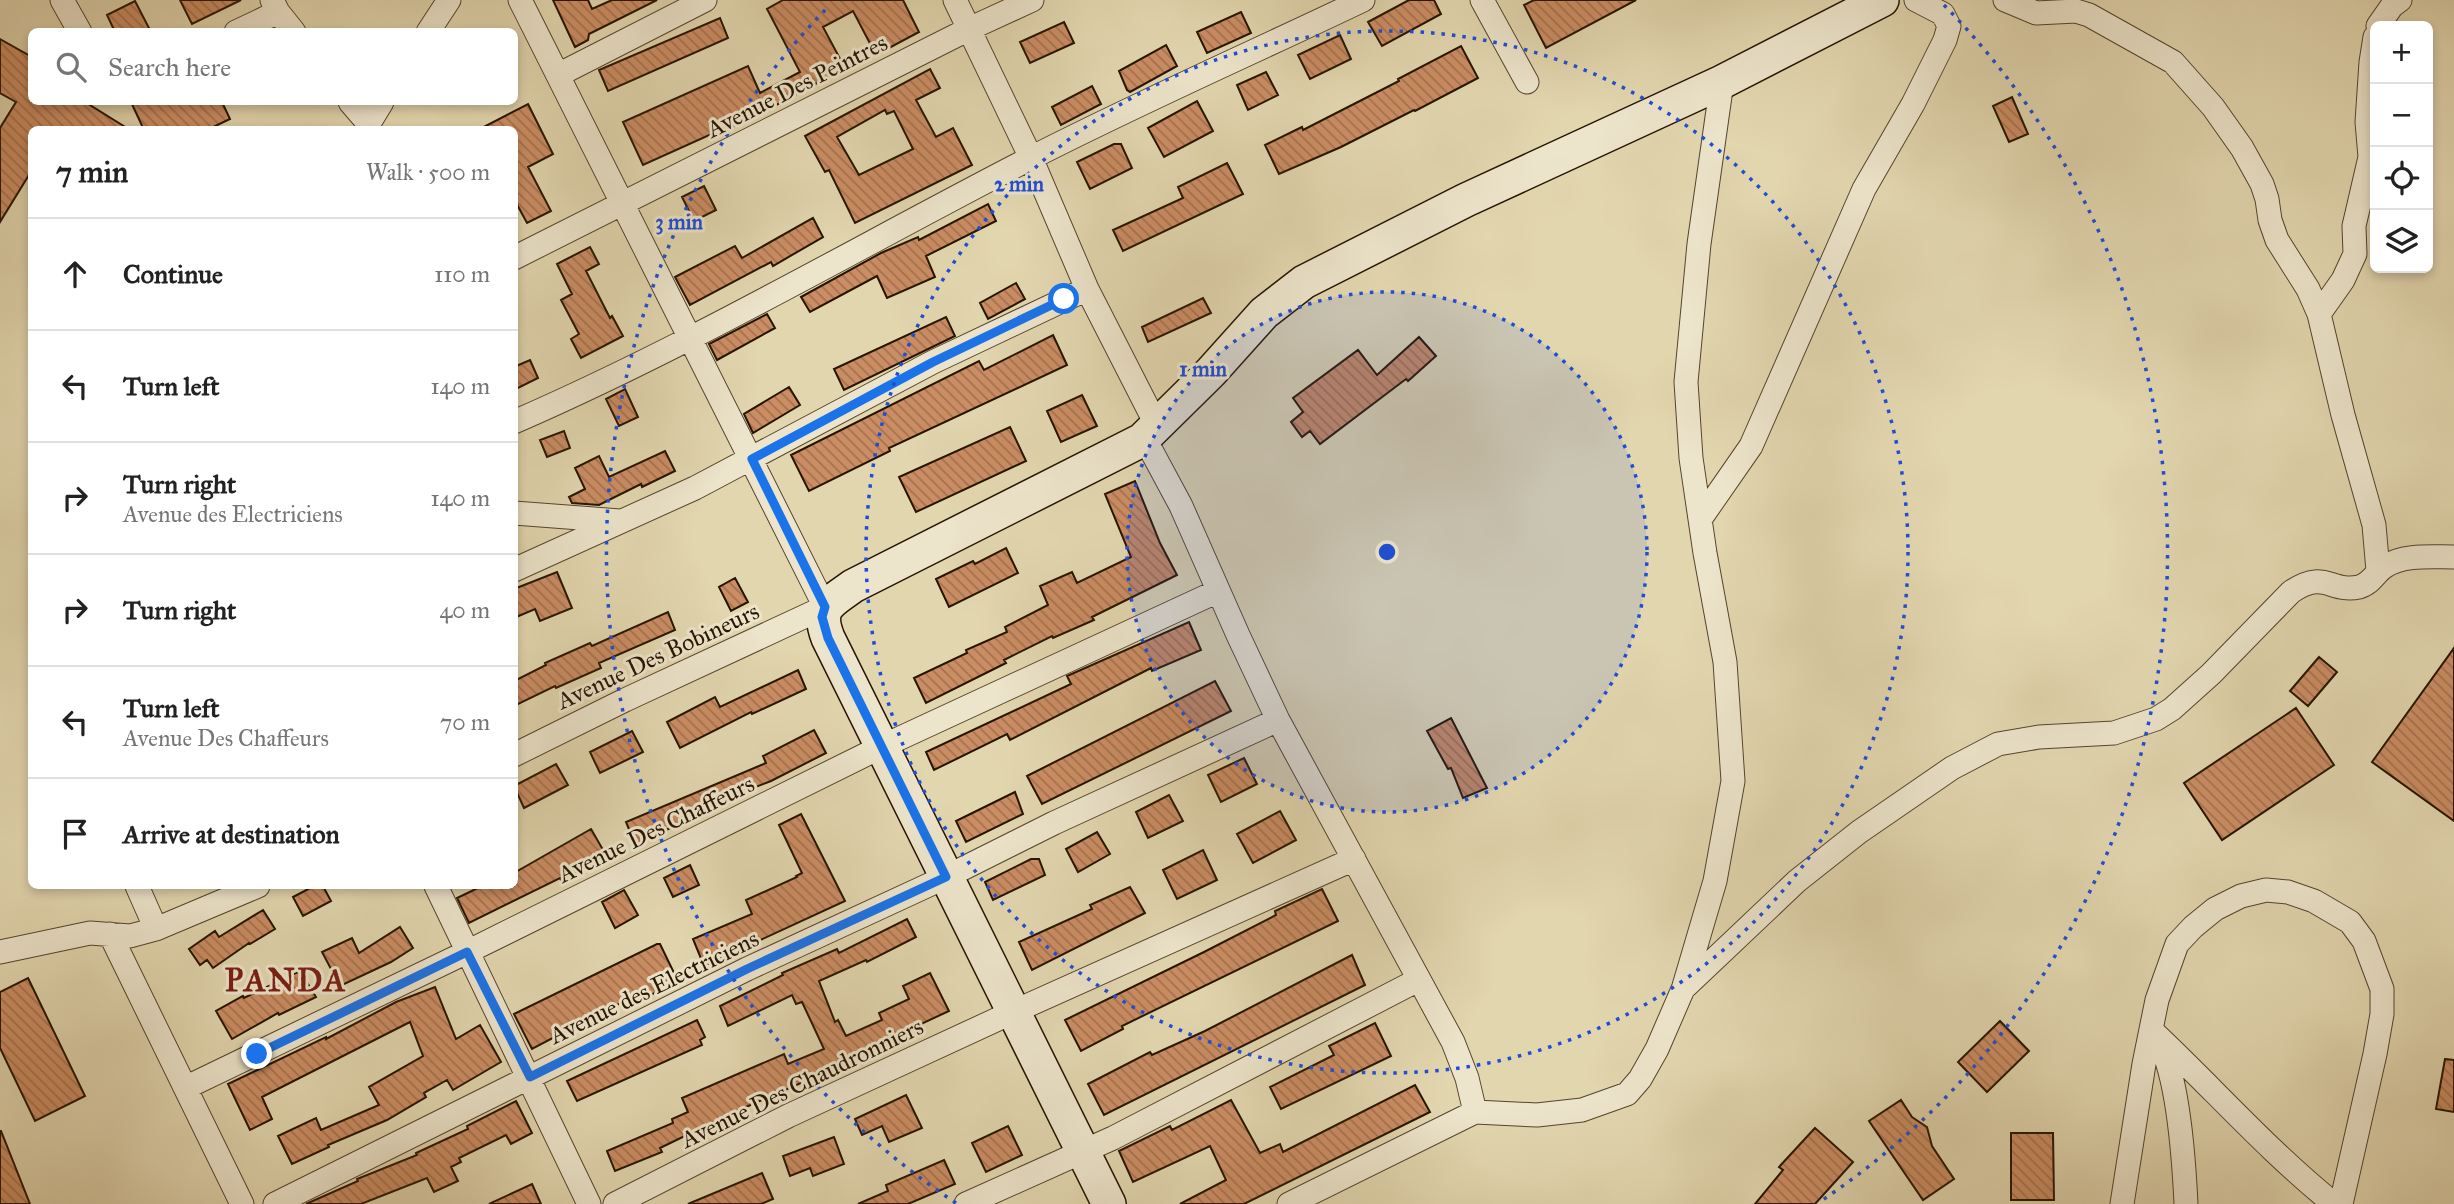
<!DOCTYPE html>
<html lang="en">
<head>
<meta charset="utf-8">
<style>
	:root { --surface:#fff; --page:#f2f2f2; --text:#222; --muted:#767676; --line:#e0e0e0 }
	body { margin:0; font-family:"IM FELL Great Primer",serif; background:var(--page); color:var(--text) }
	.controls { position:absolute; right:21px; top:21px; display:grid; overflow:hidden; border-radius:10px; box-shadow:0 4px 10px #0003 }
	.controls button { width:63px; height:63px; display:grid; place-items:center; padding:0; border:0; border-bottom:2px solid var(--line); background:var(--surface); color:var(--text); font:35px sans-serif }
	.stop { position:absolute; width:21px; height:21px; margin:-16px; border:5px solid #1a73e8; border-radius:50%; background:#fff }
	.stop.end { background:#1a73e8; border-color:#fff; box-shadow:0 2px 7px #0008 }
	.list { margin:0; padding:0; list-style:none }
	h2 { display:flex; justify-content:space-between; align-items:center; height:91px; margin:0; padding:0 28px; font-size:30px }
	h2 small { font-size:23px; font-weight:400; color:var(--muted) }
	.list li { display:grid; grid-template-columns:46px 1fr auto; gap:21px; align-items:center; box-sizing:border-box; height:112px; padding:0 28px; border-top:2px solid var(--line) }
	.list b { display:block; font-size:26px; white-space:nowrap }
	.list p { margin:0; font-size:23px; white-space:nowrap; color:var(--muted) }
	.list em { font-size:23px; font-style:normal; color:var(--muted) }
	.icon { flex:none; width:38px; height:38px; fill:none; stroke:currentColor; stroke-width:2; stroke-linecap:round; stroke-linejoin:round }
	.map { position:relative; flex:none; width:2454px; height:1204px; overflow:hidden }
	.search { position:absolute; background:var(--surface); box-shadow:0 4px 10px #0003; left:28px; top:28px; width:490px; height:77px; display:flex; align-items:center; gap:18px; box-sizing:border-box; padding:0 24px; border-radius:10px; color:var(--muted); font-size:26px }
	.panel { position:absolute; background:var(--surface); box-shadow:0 4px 10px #0003; left:28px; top:126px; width:490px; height:763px; border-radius:10px }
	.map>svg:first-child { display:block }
	.building { fill:url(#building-back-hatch); stroke:#261400; stroke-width:2; fill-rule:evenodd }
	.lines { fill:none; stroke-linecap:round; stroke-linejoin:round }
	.street-casing { stroke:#55442c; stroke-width:25 }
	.secondary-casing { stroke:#261400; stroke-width:36 }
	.street { stroke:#ece4cb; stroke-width:23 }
	.secondary { stroke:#ece4cb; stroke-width:33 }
	.route { stroke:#1a73e8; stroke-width:9 }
	.ring { fill:none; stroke:#1d4ed8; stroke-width:3.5; stroke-dasharray:3.5 7 }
	.labels { text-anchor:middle; stroke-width:6; stroke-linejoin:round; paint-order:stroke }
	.street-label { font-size:24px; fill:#261400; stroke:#ece4cb }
	.district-label { font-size:32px; font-weight:bold; letter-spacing:2px; fill:#7a1f14; stroke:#ece4cb }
	.centre { fill:#1d4ed8; stroke:#ece4cb; stroke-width:3.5 }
	.ring-label { font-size:21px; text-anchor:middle; font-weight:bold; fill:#1d4ed8; stroke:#ece4cb; stroke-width:6; stroke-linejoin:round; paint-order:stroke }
</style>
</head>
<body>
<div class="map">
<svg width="2454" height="1204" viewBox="0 0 2454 1204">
	<defs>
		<pattern id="building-back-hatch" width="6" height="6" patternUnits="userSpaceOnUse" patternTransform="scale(1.75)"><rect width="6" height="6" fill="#cb8d63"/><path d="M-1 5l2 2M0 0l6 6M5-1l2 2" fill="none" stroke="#a5724f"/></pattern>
	</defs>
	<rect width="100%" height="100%" fill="#e2d6af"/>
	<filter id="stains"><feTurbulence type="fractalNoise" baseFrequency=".00286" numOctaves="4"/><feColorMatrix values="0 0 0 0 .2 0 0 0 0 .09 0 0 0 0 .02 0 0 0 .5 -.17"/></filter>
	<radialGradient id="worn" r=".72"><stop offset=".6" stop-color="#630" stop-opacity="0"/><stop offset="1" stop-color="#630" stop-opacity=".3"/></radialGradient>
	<!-- building -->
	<path class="building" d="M 180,0 L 241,0 L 192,24 Z
		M 553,0 L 588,0 L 592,9 L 612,0 L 657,0 L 589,34 L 588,40 L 575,47 Z
		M 783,0 L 903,0 L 919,32 L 876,55 L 853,11 L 823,27 L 845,68 L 778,104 L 643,165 L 623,122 L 748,66 L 760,93 L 800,72 L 767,9 Z
		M 1409,0 L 1434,0 L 1441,14 L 1382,46 L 1368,22 Z
		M 1534,0 L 1636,0 L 1546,48 L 1524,5 Z
		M 135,1 L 151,32 L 115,32 L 107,15 Z
		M 1241,12 L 1251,33 L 1207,53 L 1197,32 Z
		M 720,18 L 728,38 L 608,91 L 599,70 Z
		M 1064,22 L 1074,43 L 1030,63 L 1020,42 Z
		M 1340,35 L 1351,59 L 1310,79 L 1298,55 Z
		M 0,39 L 32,57 L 32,102 L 85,102 L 130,130 L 32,130 L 32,170 L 0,222 L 0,128 L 16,102 L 0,93 Z
		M 1166,45 L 1177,66 L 1130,92 L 1127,90 L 1119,71 Z
		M 1461,46 L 1478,78 L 1415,111 L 1414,110 L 1341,147 L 1279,174 L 1265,145 L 1302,127 L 1303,130 L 1399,81 L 1398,79 Z
		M 930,69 L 940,88 L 916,100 L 936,137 L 953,128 L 972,165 L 855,223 L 829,170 L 825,172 L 805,136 ZM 885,110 L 887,114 L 894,111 L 913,149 L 859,175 L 837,137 Z
		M 1266,72 L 1278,95 L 1248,110 L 1237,85 Z
		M 1092,86 L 1101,104 L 1061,125 L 1052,107 Z
		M 2012,97 L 2028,134 L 2009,142 L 1993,106 Z
		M 1197,101 L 1213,131 L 1164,157 L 1148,128 Z
		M 131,102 L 222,102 L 230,119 L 207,130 L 144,130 Z
		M 528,104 L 553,154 L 528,167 L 551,211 L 527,223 L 514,199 L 514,130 L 478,130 Z
		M 1114,144 L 1121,144 L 1132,168 L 1090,189 L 1077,162 Z
		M 1227,163 L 1243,194 L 1123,251 L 1113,230 L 1183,198 L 1178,187 Z
		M 704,186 L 716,210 L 694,221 L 682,197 Z
		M 988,204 L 996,221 L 926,256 L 935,277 L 887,298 L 877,276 L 810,312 L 801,297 L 881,253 L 918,237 L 919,240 Z
		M 813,218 L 823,237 L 773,266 L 771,262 L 690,305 L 675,277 L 735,246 L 742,258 Z
		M 590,247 L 599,264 L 586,271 L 610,318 L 612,316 L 623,336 L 581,358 L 571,339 L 579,334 L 561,300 L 572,294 L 557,264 Z
		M 1016,283 L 1025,299 L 988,319 L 980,303 Z
		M 1203,298 L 1211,313 L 1148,342 L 1142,327 Z
		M 767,314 L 775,328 L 717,360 L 709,344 Z
		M 946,317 L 955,336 L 844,390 L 834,369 Z
		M 1053,335 L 1067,365 L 889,448 L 890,451 L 809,491 L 791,455 L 979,361 L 984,370 Z
		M 1419,337 L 1436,356 L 1408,381 L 1406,379 L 1320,444 L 1310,431 L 1302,437 L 1291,422 L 1303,412 L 1293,398 L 1358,350 L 1377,375 Z
		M 530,360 L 538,378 L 514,390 L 514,367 Z
		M 789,387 L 800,405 L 753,433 L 744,414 Z
		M 625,389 L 638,417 L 619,426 L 606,399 Z
		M 1082,395 L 1097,426 L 1061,442 L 1047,411 Z
		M 1010,427 L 1026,461 L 916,512 L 899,477 Z
		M 564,431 L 570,448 L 547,457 L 540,440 Z
		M 665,451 L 675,471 L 642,487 L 641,484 L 599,505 L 572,503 L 569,497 L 585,489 L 575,468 L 599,456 L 609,477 Z
		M 1135,481 L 1160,543 L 1177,575 L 1092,617 L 1094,620 L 1053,638 L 1052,636 L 1004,660 L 1006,663 L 926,703 L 914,678 L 967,653 L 966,650 L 1007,632 L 1005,627 L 1048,605 L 1040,586 L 1072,572 L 1077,583 L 1131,557 L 1105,494 Z
		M 1006,548 L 1018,573 L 949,607 L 936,579 L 973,561 L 975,564 Z
		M 557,572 L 572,608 L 540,621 L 535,609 L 514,618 L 514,589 Z
		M 735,578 L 748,602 L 731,611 L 719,587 Z
		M 668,612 L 675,630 L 599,663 L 601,668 L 556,688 L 555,686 L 514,706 L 514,681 L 546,665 L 545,663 L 590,643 L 592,646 Z
		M 1189,622 L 1201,650 L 1152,671 L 1151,668 L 1010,740 L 1007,734 L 934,770 L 926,752 L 1071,684 L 1067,676 Z
		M 2454,648 L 2454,821 L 2372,762 Z
		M 2319,657 L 2337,672 L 2308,706 L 2290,691 Z
		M 798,670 L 806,689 L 752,714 L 751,712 L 680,748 L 667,722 L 715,697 L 720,707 Z
		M 1215,681 L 1231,711 L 1042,804 L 1027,776 Z
		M 2296,708 L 2334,765 L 2222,840 L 2184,783 Z
		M 1451,718 L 1487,788 L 1463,798 L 1451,768 L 1448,769 L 1427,731 Z
		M 814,730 L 826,753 L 771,781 L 681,816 L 684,822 L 635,844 L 626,822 L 766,763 L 763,756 Z
		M 632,731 L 643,752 L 600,773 L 590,752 Z
		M 1244,758 L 1257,784 L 1221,802 L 1208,775 Z
		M 556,764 L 568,785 L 524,808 L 514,786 Z
		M 1015,792 L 1023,814 L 966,842 L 956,821 Z
		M 1169,795 L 1183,821 L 1148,838 L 1136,812 Z
		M 1280,811 L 1296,840 L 1253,863 L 1237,834 Z
		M 801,814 L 845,901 L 704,966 L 693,939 L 752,914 L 746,900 L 797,877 L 796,876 L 802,873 L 779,825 Z
		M 591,829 L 606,855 L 561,880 L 560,878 L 469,923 L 457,898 L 482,886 L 514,886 L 514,873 Z
		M 1097,832 L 1110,854 L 1078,872 L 1066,849 Z
		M 1203,850 L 1217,880 L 1177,899 L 1163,870 Z
		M 1031,859 L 1039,859 L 1045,875 L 993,900 L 985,882 Z
		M 690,865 L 699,885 L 673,897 L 664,878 Z
		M 314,886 L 323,886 L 331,901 L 303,916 L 293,897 Z
		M 1130,887 L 1145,913 L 1032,970 L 1019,942 L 1092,909 L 1090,905 Z
		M 1322,889 L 1338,921 L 1122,1026 L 1123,1029 L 1081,1051 L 1065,1020 L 1204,952 L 1276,915 L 1275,911 Z
		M 624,890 L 638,915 L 615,928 L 602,902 Z
		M 263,910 L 275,929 L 250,944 L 249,943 L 213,968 L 207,960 L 200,965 L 189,949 L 215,931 L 219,937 Z
		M 907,919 L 916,937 L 867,962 L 866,960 L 819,981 L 835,1022 L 838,1020 L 846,1036 L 882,1020 L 879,1013 L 909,999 L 903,986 L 930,973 L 949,1011 L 807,1077 L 808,1080 L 730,1114 L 660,1148 L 662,1152 L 615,1171 L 607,1151 L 673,1123 L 672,1119 L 688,1112 L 682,1098 L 784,1054 L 788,1064 L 824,1049 L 802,1002 L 796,1004 L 792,995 L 728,1026 L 720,1006 L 783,975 L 782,973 L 837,949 L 839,953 Z
		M 400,927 L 413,948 L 391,962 L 340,986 L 322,952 L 352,938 L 359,953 Z
		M 657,944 L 660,944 L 678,981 L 641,1000 L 638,995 L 565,1029 L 566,1031 L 532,1049 L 514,1014 Z
		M 1352,955 L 1365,985 L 1104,1115 L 1088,1084 L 1150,1052 L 1152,1055 L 1205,1031 Z
		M 300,971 L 316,997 L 279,1015 L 278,1013 L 232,1039 L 216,1011 L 243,996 L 244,998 Z
		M 28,978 L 85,1096 L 35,1121 L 0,1048 L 0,992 Z
		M 435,987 L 456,1039 L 480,1025 L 501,1062 L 453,1090 L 447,1080 L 424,1093 L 426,1097 L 387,1120 L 328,1145 L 329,1147 L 292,1164 L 278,1136 L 316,1118 L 321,1130 L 379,1105 L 369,1087 L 423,1056 L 410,1022 L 262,1097 L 272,1119 L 250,1130 L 228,1084 L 326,1037 L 326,1039 L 396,1002 Z
		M 697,1020 L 705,1037 L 700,1040 L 702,1045 L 577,1101 L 567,1081 Z
		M 2000,1021 L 2029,1051 L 1987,1092 L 1958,1062 Z
		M 1375,1023 L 1391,1056 L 1281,1109 L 1270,1087 L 1334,1055 L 1329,1046 Z
		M 2445,1059 L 2454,1060 L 2454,1112 L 2436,1109 Z
		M 1415,1085 L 1430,1112 L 1244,1204 L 1180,1204 L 1226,1180 L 1210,1146 L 1133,1182 L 1119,1151 L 1170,1126 L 1172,1130 L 1231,1100 L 1260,1153 L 1280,1144 L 1283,1152 Z
		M 906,1095 L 922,1128 L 889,1142 L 882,1126 L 862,1135 L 855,1119 Z
		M 1901,1100 L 1912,1117 L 1927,1127 L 1932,1146 L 1954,1179 L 1923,1200 L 1869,1121 Z
		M 516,1101 L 532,1133 L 511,1144 L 506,1135 L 459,1158 L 461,1162 L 451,1167 L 458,1181 L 434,1192 L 427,1178 L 361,1204 L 306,1204 L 358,1181 L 357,1179 L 417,1155 L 416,1153 L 468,1129 L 467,1126 Z
		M 1008,1126 L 1022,1155 L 986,1172 L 972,1143 Z
		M 1815,1128 L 1853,1162 L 1815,1204 L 1755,1204 L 1783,1170 L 1779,1167 Z
		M 0,1131 L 1,1131 L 30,1204 L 0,1204 Z
		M 2011,1133 L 2053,1133 L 2054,1200 L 2011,1200 Z
		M 834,1137 L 844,1164 L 813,1176 L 810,1168 L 790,1176 L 783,1156 Z
		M 944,1160 L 955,1184 L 908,1204 L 858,1204 L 888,1191 L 886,1185 Z
		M 762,1173 L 773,1199 L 761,1204 L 688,1204 Z
		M 532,1184 L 541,1204 L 489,1204 Z"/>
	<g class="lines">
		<defs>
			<path id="street" d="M 62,0 L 80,32
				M 272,0 L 278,12 L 294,32
				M 955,0 L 1031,158 L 1087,289 L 1157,426
				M 1482,0 L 1527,82
				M 2005,0 L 2036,13 L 2076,11 L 2089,15 L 2173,62 L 2213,107 L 2242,148 L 2262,184 L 2267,199 L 2270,220 L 2277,240 L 2308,289 L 2319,314 L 2343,415 L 2374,525 L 2378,571
				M 2378,26 L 2392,6 L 2400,0
				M 236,32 L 278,12
				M 428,32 L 449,0
				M 558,75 L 705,0
				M 350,102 L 368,123
				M 365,130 L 382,102
				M 514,258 L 969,29 L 1032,0
				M 2319,314 L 2343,280 L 2355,254 L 2354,226 L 2370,157 L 2367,122 L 2371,62 L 2375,37
				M 514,422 C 691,345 858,247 1029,159 C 1138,103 1252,53 1363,0
				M 1142,440 L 1152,452 L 1181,506 L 1238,635 L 1278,720 L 1453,1042 L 1467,1078 L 1475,1112
				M 514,513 L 620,521
				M 1701,518 L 1751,446 L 1864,189 L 1913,104 L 1945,40 L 1949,26 L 1943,14 L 1916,0
				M 514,570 L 695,488 L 933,362 L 1087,289
				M 514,755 L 625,700 L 825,607 L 520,0
				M 137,886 L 156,929
				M 436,886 L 589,1204
				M 110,934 L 242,1204
				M 0,952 L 90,933 L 130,936 L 156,929 L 258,886
				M 1684,986 L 1715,881 L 1733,781 L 1725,662 L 1705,553 L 1691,458 L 1686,382 L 1699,244 L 1722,82
				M 2151,1030 C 2213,1088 2268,1151 2334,1204
				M 2157,1038 C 2178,1073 2184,1162 2186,1204
				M 187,1087 L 467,952 L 883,746 L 1218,591
				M 275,1204 L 747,969 L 946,877 L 1054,823 L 1278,720
				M 615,1204 L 788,1116 L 1013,1012 L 1354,859
				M 966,1204 L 1113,1138 L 1418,980
				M 1289,1204 L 1475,1112 L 1537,1115 L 1582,1110 L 1627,1094 L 1640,1079 L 1657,1049 L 1683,989 L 1797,881 L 1859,832 L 1952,768 L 1998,744 L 2039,737 L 2114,733 L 2156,719 L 2172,709 L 2211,674 L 2291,592 C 2325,569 2330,593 2359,587 C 2371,584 2375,573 2384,567 C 2403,554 2432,557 2454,557
				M 2122,1204 L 2144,1064 L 2157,1000 L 2177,944 L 2193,927 L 2215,909 L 2241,896 L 2266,890 L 2288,892 L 2314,901 L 2350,922 L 2364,941 L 2382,989 L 2382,1014 L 2375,1054 L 2341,1204"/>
			<path id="secondary" d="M 1109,1204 L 828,638 C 816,607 830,603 853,586 L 1142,440 L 1211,372 L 1264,313 L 1304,282 L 1466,200 L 1722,82 L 1882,0"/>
		</defs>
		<!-- street casing -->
		<use href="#street" class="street-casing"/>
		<!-- secondary casing -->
		<use href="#secondary" class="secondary-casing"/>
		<!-- street -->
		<use href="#street" class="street"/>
		<!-- secondary -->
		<use href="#secondary" class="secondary"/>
	</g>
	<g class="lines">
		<!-- route -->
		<path class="route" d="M 257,1054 L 467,952 L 530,1077 L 747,969 L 946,877 L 828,638 L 822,617 L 825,607 L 752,459 L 933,362 L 1064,299"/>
	</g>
	<!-- distance rings -->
	<circle cx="1387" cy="552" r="260" fill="#1d4ed8" fill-opacity=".12"/>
	<g class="ring">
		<circle cx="1387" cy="552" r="260"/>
		<circle cx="1387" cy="552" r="521"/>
		<path d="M956 1203A781 781 0 0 1 830 5M1944 5A781 781 0 0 1 1818 1203"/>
	</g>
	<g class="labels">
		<!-- street labels -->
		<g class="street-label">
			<text transform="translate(797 86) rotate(-27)" y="8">Avenue Des Peintres</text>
			<text transform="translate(658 656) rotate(-25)" y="8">Avenue Des Bobineurs</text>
			<text transform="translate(656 829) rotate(-26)" y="8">Avenue Des Chaffeurs</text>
			<text transform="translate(654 987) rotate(-26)" y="8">Avenue des Electriciens</text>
			<text transform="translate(802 1083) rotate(-26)" y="8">Avenue Des Chaudronniers</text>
		</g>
		<!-- district labels -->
		<g class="district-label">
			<text x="286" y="991">PANDA</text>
		</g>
	</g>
	<circle cx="1387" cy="552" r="10" class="centre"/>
	<g class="ring-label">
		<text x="1019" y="191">2 min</text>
		<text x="679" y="229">3 min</text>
		<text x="1203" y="376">1 min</text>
	</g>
	<rect width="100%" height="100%" filter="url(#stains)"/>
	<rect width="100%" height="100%" fill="url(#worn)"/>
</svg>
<div class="controls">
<button>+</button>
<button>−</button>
<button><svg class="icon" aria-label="locate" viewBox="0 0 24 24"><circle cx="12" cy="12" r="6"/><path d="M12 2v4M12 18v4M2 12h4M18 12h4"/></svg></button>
<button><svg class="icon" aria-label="layers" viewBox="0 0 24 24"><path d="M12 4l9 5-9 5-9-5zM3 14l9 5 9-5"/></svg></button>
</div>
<div class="stop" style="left:1064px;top:299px"></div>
<div class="stop end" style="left:257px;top:1054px"></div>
<div class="search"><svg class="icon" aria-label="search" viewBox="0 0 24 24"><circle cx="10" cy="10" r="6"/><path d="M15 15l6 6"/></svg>Search here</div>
<section class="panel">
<h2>7 min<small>Walk · 500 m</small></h2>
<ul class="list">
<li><svg class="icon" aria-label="ahead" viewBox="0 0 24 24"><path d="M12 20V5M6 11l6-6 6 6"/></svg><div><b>Continue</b></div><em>110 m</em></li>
<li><svg class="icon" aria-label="left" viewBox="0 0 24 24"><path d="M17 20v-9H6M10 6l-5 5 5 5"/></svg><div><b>Turn left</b></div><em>140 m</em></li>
<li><svg class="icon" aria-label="right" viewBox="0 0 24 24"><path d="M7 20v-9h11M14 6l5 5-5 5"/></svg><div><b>Turn right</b><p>Avenue des Electriciens</p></div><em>140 m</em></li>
<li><svg class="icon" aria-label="right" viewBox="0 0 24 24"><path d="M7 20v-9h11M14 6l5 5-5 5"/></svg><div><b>Turn right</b></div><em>40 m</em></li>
<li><svg class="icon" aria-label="left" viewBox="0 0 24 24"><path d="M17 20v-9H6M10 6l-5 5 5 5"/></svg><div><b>Turn left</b><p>Avenue Des Chaffeurs</p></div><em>70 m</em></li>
<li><svg class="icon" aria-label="arrive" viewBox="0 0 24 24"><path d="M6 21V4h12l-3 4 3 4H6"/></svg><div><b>Arrive at destination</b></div></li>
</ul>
</section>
</div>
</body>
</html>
